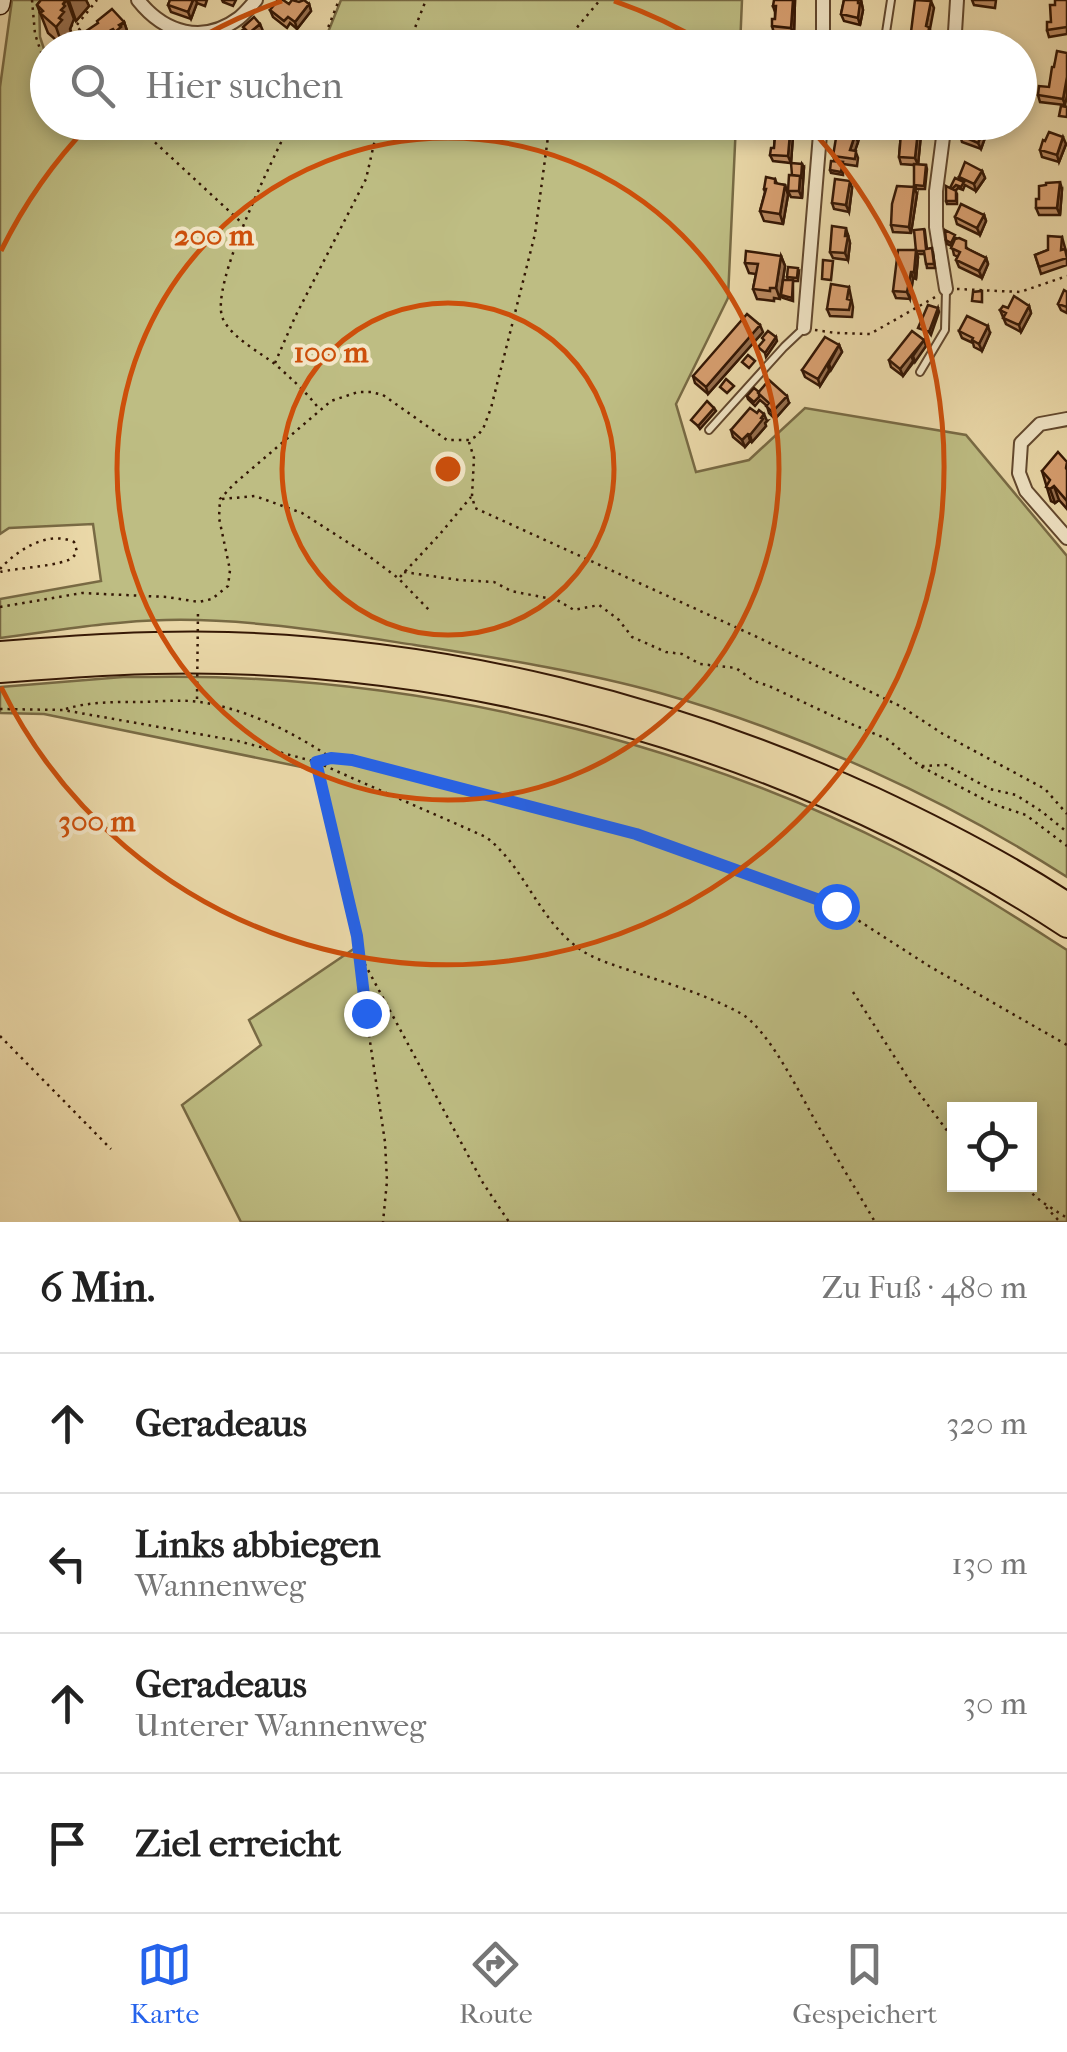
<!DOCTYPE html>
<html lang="de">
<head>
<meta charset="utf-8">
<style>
	:root { --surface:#fff; --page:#f2f2f2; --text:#222; --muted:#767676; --line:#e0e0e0; --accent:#2563eb }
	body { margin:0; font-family:"IM FELL French Canon",serif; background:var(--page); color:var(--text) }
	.controls { position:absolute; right:30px; bottom:30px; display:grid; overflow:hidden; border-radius:0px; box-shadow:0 5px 15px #0003 }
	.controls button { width:90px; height:90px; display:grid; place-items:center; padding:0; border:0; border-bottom:2px solid var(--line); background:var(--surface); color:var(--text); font:50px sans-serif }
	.stop { position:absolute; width:30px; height:30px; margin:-22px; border:8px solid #2563eb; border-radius:50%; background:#fff }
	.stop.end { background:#2563eb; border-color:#fff; box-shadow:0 2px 10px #0008 }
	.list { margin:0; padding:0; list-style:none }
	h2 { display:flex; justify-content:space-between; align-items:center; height:130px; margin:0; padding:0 40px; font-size:42px }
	h2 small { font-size:32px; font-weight:400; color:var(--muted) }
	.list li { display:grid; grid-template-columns:65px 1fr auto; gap:30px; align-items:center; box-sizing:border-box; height:140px; padding:0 40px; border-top:2px solid var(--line) }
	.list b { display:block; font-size:38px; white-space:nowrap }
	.list p { margin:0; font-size:32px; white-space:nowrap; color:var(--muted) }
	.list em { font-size:32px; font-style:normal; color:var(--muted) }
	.icon { flex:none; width:55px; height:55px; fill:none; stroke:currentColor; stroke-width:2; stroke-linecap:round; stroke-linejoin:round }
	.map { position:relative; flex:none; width:1067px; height:1222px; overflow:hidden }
	.search { position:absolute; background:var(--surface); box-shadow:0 5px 15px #0003; left:30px; right:30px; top:30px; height:110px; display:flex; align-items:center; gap:25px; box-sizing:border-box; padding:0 35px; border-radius:55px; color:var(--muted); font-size:38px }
	.sheet { height:690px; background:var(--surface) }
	nav { display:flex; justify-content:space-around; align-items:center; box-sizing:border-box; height:140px; border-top:2px solid var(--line); background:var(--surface); font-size:28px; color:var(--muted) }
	nav a { display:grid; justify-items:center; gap:5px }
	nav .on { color:var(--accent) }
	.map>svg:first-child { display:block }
	.green { fill:#bebd83; stroke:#786a44; stroke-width:2.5; fill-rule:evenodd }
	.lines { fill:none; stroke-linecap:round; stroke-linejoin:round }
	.service-casing { stroke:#61472d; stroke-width:10 }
	.minor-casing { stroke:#61472d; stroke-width:16 }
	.secondary-casing { stroke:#331604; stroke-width:21 }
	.motorway-casing { stroke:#331604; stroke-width:26 }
	.path { stroke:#331604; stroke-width:2.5; stroke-dasharray:2.5 5; stroke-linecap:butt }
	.service { stroke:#f2e6c7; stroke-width:6 }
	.minor { stroke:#f2e6c7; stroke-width:12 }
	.secondary { stroke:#f2e6c7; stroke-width:18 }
	.motorway { stroke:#ebd9a9; stroke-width:22 }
	.path-bridge { stroke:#331604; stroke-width:2.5; stroke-dasharray:2.5 5; stroke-linecap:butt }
	.wall { fill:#ba8960; stroke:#331604; stroke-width:2.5 }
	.shaded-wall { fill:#976f4e; stroke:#331604; stroke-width:2.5 }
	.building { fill:#d89f70; stroke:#331604; stroke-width:2.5 }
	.route { stroke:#2563eb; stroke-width:12 }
	.ring { fill:none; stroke:#cd4f0b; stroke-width:5 }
	.centre { fill:#cd4f0b; stroke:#f2e6c7; stroke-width:5 }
	.ring-label { font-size:30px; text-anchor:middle; font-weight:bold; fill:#cd4f0b; stroke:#f2e6c7; stroke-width:8; stroke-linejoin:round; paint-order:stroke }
</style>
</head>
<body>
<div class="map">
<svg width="1067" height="1222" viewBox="0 0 1067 1222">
	<rect width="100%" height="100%" fill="#ebd9a9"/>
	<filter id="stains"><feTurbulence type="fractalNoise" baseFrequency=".002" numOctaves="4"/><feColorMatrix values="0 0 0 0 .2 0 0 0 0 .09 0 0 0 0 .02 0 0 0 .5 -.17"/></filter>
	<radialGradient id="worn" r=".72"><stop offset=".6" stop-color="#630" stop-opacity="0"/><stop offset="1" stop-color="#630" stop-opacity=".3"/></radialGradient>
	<!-- green -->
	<path class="green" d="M 12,0 L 39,0 L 40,37 L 47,58 L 48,122 L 106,123 L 162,138 L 199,122 L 736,123 L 728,298 L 676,404 L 696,472 L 749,460 L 805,408 L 966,435 L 1067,556 L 1067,877 C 944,798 801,733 660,693 C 581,671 496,658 415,645 C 336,633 246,618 166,620 C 111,621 55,631 0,638 L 0,599 L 101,581 L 93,524 L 9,528 L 0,534 L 0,87 Z
		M 341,0 L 742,0 L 740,47 L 322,47 Z
		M 123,677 C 160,677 198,676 236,678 C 458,687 701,748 898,849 C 957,879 1012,915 1067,950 L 1067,1222 L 241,1222 L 182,1105 L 261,1045 L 249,1020 L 361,944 L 321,771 L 44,714 L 0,713 L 0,687 ZM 954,1110 L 1030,1110 L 1030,1184 L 954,1184 Z"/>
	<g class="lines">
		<defs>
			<path id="service" d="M 885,39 L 891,0
				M 920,372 L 945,330 L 946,290
				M 709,430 L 784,347 L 803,329"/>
			<path id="minor" d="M 138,0 C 164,33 203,45 239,18 C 245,13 251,6 256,0
				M 823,48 L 823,0
				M 954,48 L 957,0
				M 945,122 L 936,191 L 936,227 L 946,289
				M 804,328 L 821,122
				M 1067,419 L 1040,424 L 1021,443 L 1019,473 L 1026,491 L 1067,538"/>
			<path id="secondary" d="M 0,5 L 1,0"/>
			<path id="motorway" d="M 0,653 C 76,647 151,642 228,644 C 451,651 671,706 874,799 C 940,830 1006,864 1067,904
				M 0,671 C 76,665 151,660 226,662 C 522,670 820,764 1067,926"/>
		</defs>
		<!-- service casing -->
		<use href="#service" class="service-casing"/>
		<!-- minor casing -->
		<use href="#minor" class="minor-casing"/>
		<!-- secondary casing -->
		<use href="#secondary" class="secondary-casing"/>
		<!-- motorway casing -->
		<use href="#motorway" class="motorway-casing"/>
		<!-- path -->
		<path class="path" d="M 32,0 L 35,34 L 48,73
			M 66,48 L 80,30 L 76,26 L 97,0
			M 320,48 L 339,0
			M 407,48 L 426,0
			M 569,48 L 574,31 L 600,0
			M 133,122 L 242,223
			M 291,122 C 274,157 208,287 223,319 C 233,339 260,352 276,365 C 292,379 307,393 320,410
			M 957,289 L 1020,292 L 1067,276
			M 815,330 L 836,333 L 870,334 L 937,296
			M 275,363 L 295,317 L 366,179 L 379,122
			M 469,442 L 474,458 L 472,496 L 475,508 L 755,636 L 902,707 L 943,734 L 1045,789 L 1067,814
			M 222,499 L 255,496 L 302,513 L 366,554 L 398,578 L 429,610
			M 0,569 C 17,550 48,530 74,542 C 76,550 79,551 73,557 C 65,566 15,568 0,572
			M 404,572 L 459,580 L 494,582 L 511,591 L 557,600 L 574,610 L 599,605 L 619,620 L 632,637 L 666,652 L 682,654 L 700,664 L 736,668 L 754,681 L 769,686 L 835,717 L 887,739 L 920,766 L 993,804 L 1026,815 L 1067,846
			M 400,577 L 440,534 L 471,497
			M 0,607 L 82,593 L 167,597 L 199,602 L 212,599 L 228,586 L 230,570 L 219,518 L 220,499 L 234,484 L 331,401 L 358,392 L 371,392 L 383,395 L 447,440 L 469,440 L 477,436 L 483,429 L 491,408 L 535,234 L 550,122
			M 0,709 L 63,710 L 238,741 L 316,762 L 486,837 C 524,866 538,918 577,947 C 595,961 619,966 640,974 C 673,985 709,996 740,1013 C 768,1028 800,1094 817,1124 C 836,1157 856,1189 875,1222
			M 66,709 C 87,702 113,702 136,702 C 157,702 179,699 200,702 C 246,709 291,731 330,757
			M 316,762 L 331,757 L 352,760 L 636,834 L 836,906 L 929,966 L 1067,1045
			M 316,763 L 360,956 L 361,981 L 385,1142 L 387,1181 L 383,1222
			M 922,766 L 946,765 L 990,789 L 1016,795 L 1041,811 L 1067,832
			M 361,957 L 483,1183 L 509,1222
			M 853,992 L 910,1081 L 954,1140
			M 0,1036 L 111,1149
			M 1021,1184 L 1042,1202 L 1067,1218
			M 1046,1207 L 1060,1222"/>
		<!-- service -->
		<use href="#service" class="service"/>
		<!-- minor -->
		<use href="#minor" class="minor"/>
		<!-- secondary -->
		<use href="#secondary" class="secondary"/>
		<!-- motorway -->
		<use href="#motorway" class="motorway"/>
		<!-- path-bridge -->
		<path class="path-bridge" d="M 197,699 L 198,610"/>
	</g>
	<!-- wall -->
	<path class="wall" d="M 41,0 L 86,0 L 89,6 L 76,21 L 74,19 L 71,23 L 72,25 L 70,29 L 71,32 L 68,36 L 69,40 L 64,45 L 124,22 L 131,42 L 127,44 L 128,47 L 61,48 L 63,46 L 48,33 L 37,5 Z
		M 170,0 L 207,0 L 205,6 L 197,3 L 191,19 L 171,12 L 168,5 Z
		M 222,0 L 236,0 L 233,6 L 223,2 Z
		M 795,0 L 794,34 L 774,33 L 772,26 L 775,19 L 775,12 L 773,6 Z
		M 844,0 L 861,0 L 863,10 L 860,25 L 844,21 L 841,14 Z
		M 972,0 L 996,0 L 995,8 L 974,5 Z
		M 1067,0 L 1067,34 L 1049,37 L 1047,30 L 1051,22 L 1055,5 Z
		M 299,2 L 309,4 L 311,11 L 297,29 L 290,23 L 287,28 L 273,17 L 270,10 Z
		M 1054,67 L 1065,105 L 1040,102 L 1038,95 L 1049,87 Z
		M 794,122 L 791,163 L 773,161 L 770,155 L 774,148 L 775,133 L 773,126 Z
		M 902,122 L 921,122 L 922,124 L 918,165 L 926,165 L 927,169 L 925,189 L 916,189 L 914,165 L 901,164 L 899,157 Z
		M 975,122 L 986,135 L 981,149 L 962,142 L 960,135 Z
		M 858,142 L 855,150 L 858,158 L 857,166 L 843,164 L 843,175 L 831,173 L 830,170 L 835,161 L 833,156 Z
		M 1066,144 L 1059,162 L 1042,157 L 1040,150 Z
		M 804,167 L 802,198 L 791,197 L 788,191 L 792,175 Z
		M 982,171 L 985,178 L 976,191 L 965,185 L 963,190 L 958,188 L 955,191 L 957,194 L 957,204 L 947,204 L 946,201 L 950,188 L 961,181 L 959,177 Z
		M 775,179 L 777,184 L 785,185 L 788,195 L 783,224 L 764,221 L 760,211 L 765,192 L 764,189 Z
		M 852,188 L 849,212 L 834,209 L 832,203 Z
		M 1062,189 L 1060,215 L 1039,215 L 1036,208 Z
		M 917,194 L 911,233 L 893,232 L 891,225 Z
		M 984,215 L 986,221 L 980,235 L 957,224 L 955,217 Z
		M 925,232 L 927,249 L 933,252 L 935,268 L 927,268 L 925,254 L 917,254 L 918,257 L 916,279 L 913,278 L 910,299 L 896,298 L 893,291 Z
		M 848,235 L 850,243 L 848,260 L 833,258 L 830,252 Z
		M 1062,237 L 1067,255 L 1067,265 L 1041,274 L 1035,255 L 1048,250 Z
		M 956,238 L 968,249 L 986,258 L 988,264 L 982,278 L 959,267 L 956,260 L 958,257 L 954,255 L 952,246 L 947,244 L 946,240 Z
		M 781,256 L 785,266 L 780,299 L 774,298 L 774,301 L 757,299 L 753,289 L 756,274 L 749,273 L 745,263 Z
		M 799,271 L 798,281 L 793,281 L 793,301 L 783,298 L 781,295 L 788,280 L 787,277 Z
		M 849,287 L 853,307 L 852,317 L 830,316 L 827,309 Z
		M 1067,292 L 1067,313 L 1061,310 L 1058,304 Z
		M 1029,306 L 1031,313 L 1021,332 L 1006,324 L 1000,310 Z
		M 959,331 L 990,333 L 982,351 L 974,347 L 973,343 L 962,338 Z
		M 763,332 L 708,394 L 695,383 L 693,376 Z
		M 839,345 L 842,352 L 820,386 L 805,377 L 802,370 Z
		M 926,346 L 903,376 L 891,367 L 889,360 Z
		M 759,392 L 789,403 L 775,419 L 769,413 L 767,406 L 760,400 L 755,406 L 748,399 L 747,396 Z
		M 767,421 L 765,423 L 766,426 L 752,442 L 750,441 L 745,447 L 733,437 L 731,430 Z
		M 1067,462 L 1067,509 L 1059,500 L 1055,503 L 1051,501 L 1042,471 Z"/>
	<!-- shaded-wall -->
	<path class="shaded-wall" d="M 67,0 L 74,19 L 70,29 L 71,32 L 68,36 L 69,40 L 63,47 L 56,27 L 63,4 Z
		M 70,0 L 86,0 L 89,6 L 76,21 L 69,1 Z
		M 193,0 L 196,0 L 197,3 L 191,19 L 188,12 Z
		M 793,0 L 795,0 L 794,34 L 791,28 Z
		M 858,0 L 861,0 L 863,10 L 860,25 L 858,18 Z
		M 931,1 L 934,8 L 930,29 L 931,34 L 930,48 L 927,48 L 926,26 Z
		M 309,4 L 311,11 L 297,29 L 295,22 Z
		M 124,22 L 131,42 L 127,44 L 128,47 L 121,48 L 115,32 Z
		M 260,24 L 263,31 L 241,48 L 235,48 L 250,37 L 249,33 Z
		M 113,29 L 120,48 L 98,48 L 111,30 Z
		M 1067,77 L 1067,96 L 1065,105 L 1063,99 Z
		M 791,122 L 794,122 L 791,163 L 788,156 Z
		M 919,122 L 922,124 L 918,165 L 915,158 Z
		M 984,128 L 986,135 L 981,149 L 978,143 Z
		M 855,135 L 858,142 L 853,157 L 850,150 Z
		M 1063,137 L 1066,144 L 1059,162 L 1057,155 Z
		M 802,164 L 804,167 L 802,198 L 799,191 Z
		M 982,171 L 985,178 L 976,191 L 974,184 Z
		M 850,181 L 852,188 L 849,212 L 846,205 Z
		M 1060,182 L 1062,189 L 1060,215 L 1057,208 Z
		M 785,185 L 788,195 L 783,224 L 780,214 Z
		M 914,187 L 917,194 L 911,233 L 909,227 Z
		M 984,215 L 986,221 L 980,235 L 977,228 Z
		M 846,228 L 850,243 L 848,260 L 845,253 Z
		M 916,250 L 918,257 L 916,279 L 914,272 Z
		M 781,256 L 785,266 L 780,299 L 776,288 Z
		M 986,258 L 988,264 L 982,278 L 979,271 Z
		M 911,272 L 913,278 L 910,299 L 907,292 Z
		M 1029,306 L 1031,313 L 1021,332 L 1019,325 Z
		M 938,308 L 939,312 L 931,335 L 929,332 Z
		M 760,325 L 763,332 L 708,394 L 706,387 Z
		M 988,326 L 990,333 L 982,351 L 979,344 Z
		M 776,337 L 777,341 L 766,357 L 765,353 Z
		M 924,340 L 926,346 L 915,362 L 913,356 Z
		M 839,345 L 842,352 L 831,370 L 829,364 Z
		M 911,354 L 913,361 L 903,376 L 900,369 Z
		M 827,363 L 829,370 L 820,386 L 818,379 Z
		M 787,396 L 789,403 L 775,419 L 772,412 Z
		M 714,408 L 716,411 L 700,429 L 698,426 Z
		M 764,414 L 767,421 L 765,423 L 766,426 L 752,442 L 750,435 Z
		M 748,434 L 750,441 L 745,447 L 742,440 Z
		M 1054,486 L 1059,500 L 1055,503 L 1050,489 Z"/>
	<!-- building -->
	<path class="building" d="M 41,0 L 66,0 L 63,4 L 65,6 L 61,10 L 64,12 L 59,18 L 62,20 L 56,27 L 40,13 L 43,11 L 37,5 Z
		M 170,0 L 193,0 L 188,12 L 168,5 Z
		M 278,0 L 283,0 L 289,4 L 292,0 L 299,2 L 304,0 L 309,4 L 295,22 L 288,17 L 284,21 L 270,10 Z
		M 774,0 L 793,0 L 791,28 L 772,26 L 772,19 L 775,19 L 776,6 L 773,6 Z
		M 844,0 L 858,0 L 858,3 L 860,3 L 858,18 L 841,14 Z
		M 915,0 L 931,1 L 926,26 L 929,27 L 927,48 L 909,48 Z
		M 1055,0 L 1067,0 L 1067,27 L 1047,30 L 1047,22 L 1051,22 L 1050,5 L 1055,5 Z
		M 112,9 L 124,22 L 119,25 L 121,27 L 115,32 L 113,29 L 111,30 L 113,33 L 106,38 L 108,40 L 98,48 L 61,48 L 98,23 L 97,21 Z
		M 254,17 L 260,24 L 249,33 L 243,27 Z
		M 244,29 L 250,37 L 234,48 L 228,41 Z
		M 267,32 L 279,46 L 277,48 L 248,48 Z
		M 798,33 L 808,34 L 806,48 L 797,48 Z
		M 164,35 L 170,42 L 165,48 L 150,48 Z
		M 223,39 L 230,46 L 228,48 L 206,48 L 212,41 L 216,45 Z
		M 839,39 L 853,41 L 853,48 L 838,48 Z
		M 928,43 L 940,45 L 940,48 L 928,48 Z
		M 1057,51 L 1067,53 L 1067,77 L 1063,99 L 1038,95 L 1039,86 L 1049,87 L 1052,67 L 1054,67 Z
		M 1061,106 L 1067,107 L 1067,117 L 1059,116 Z
		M 773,122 L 791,122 L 788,156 L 770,155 L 771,148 L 774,148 L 776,126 L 773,126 Z
		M 902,122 L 919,122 L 915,158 L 899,157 Z
		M 966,122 L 973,122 L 984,128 L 978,143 L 960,135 Z
		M 837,132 L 855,135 L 850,150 L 856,151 L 855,159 L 833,156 Z
		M 1049,132 L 1063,137 L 1057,155 L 1040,150 L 1043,140 L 1045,141 Z
		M 831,161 L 843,162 L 841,172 L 830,170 Z
		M 965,162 L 982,171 L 974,184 L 959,177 Z
		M 791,163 L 802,164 L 801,179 L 800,176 L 792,175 Z
		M 914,164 L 926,165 L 924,186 L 914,185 Z
		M 789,175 L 800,176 L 799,191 L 788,191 Z
		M 766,177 L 775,179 L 775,183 L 785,185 L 780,214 L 760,211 L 766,189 L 764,189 Z
		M 955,178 L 964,182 L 961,187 L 956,185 L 952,189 L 956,191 L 956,201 L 946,201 L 946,186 L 950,188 Z
		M 835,179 L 850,181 L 846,205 L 832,203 Z
		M 1060,182 L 1057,208 L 1036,208 L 1036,199 L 1039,199 L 1039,186 L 1046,185 L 1046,183 Z
		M 897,186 L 914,187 L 909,227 L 891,225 L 892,204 Z
		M 961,204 L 984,215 L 977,228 L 955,217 Z
		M 832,226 L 846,228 L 845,236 L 848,236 L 845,253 L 830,252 Z
		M 924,229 L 926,249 L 932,248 L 934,264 L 926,264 L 924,251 L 916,251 L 914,230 Z
		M 945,230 L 955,235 L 951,243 L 946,240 Z
		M 1048,236 L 1062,237 L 1061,250 L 1065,249 L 1067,258 L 1039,267 L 1035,255 L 1048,250 Z
		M 959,238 L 966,241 L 966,248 L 986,258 L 979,271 L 956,260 L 960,252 L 951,248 L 955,239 Z
		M 898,250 L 916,250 L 914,272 L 911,272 L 907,292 L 893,291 Z
		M 746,251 L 781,256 L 776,288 L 770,288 L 770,291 L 753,289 L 758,264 L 745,263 Z
		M 823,260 L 833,261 L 831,280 L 822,279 Z
		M 788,267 L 798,268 L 797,278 L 787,277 Z
		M 783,280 L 793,280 L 792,298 L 781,295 Z
		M 831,284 L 849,287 L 847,299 L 851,300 L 849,310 L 827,309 Z
		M 1064,290 L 1067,292 L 1067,307 L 1058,304 Z
		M 982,291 L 982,302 L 972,301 L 973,292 Z
		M 1014,296 L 1029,306 L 1019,325 L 1003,318 L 1006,313 L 1000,310 L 1003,306 L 1008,308 Z
		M 928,305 L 938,308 L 929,332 L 918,328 Z
		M 747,314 L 760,325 L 706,387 L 693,376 Z
		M 967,316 L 988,326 L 979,344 L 972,340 L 973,338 L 959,331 Z
		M 768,331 L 776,337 L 765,353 L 758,347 L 764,340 L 762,338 Z
		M 912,331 L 924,340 L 900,369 L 889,360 Z
		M 825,337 L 839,345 L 818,379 L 802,370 Z
		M 748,355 L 755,361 L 749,368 L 742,362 Z
		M 726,379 L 734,386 L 727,393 L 720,387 Z
		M 769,380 L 787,396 L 772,412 L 766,406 L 769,403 L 758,393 Z
		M 754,388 L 759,392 L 759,397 L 754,402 L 747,396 Z
		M 707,401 L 714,408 L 698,426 L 691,420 Z
		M 750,408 L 757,413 L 759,410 L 764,414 L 761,418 L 763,419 L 750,435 L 748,434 L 742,440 L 731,430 Z
		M 1058,452 L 1067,462 L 1066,468 L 1067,470 L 1067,501 L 1054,486 L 1050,489 L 1046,487 L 1050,480 L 1042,471 Z"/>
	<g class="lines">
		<!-- route -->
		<path class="route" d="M 366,1013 L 357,936 L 316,762 L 331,758 L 352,760 L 636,834 L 836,906"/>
	</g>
	<!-- distance rings -->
	<g class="ring">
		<circle cx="448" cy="469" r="166"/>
		<circle cx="448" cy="469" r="331"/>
		<path d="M1 251A497 497 0 0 1 90 124M188 45A497 497 0 0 1 282 1M614 1A497 497 0 0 1 708 45M806 124A497 497 0 1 1 1 687"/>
	</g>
	<circle cx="448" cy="469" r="15" class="centre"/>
	<g class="ring-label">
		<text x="214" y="245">200 m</text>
		<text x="331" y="362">100 m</text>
		<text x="97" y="831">300 m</text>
	</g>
	<rect width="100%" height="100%" filter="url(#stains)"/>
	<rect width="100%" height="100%" fill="url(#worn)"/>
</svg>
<div class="controls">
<button><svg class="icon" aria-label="locate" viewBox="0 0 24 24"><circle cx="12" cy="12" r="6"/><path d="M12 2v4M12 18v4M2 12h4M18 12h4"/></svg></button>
</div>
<div class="stop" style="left:836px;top:906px"></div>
<div class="stop end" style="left:366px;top:1013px"></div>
<div class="search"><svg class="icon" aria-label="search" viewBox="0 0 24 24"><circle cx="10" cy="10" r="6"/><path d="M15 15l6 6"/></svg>Hier suchen</div>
</div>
<section class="sheet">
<h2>6 Min.<small>Zu Fuß · 480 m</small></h2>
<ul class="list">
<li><svg class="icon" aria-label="ahead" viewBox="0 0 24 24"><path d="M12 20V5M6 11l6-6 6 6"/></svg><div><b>Geradeaus</b></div><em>320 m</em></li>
<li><svg class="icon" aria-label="left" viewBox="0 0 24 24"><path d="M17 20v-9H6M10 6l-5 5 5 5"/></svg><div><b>Links abbiegen</b><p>Wannenweg</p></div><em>130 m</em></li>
<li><svg class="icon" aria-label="ahead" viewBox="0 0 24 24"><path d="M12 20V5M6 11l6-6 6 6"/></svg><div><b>Geradeaus</b><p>Unterer Wannenweg</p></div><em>30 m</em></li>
<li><svg class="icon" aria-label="arrive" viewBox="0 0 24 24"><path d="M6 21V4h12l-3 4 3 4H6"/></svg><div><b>Ziel erreicht</b></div></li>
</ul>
</section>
<nav>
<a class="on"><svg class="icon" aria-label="map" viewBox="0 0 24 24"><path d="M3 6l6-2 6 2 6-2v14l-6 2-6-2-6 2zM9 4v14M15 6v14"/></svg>Karte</a>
<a><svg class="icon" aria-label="directions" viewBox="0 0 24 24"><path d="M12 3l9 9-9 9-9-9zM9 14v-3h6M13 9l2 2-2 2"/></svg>Route</a>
<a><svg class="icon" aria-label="saved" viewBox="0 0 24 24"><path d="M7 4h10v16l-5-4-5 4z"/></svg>Gespeichert</a>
</nav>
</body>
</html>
